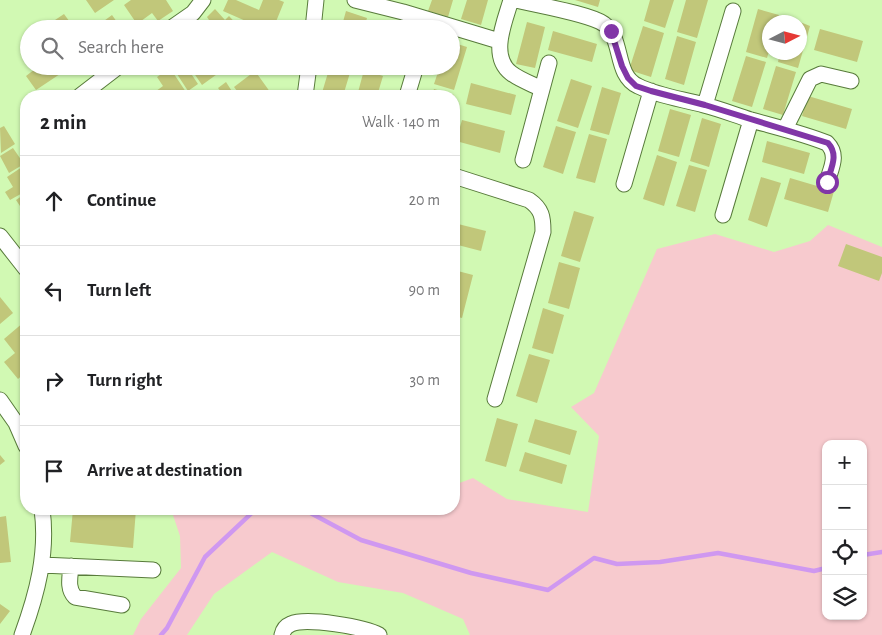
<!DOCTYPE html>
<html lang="en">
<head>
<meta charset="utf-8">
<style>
	:root { --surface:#fff; --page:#f6f6f6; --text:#202124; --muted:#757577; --line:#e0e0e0 }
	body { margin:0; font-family:"Alegreya Sans",sans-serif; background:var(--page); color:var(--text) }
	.controls { position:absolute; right:15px; bottom:15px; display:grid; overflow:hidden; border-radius:10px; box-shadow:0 1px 4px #0004 }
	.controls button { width:45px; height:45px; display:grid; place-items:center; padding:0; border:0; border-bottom:1px solid var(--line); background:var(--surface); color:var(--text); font:25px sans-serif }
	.compass { position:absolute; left:762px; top:15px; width:45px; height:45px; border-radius:50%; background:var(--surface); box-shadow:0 1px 4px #0004; rotate:84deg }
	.stop { position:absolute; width:15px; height:15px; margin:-11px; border:4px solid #8136a7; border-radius:50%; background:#fff }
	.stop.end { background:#8136a7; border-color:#fff; box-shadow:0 1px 5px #0008 }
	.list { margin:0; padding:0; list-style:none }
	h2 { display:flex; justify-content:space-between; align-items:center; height:65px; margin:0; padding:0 20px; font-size:21px }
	h2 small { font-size:16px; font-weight:400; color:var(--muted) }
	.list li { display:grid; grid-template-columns:32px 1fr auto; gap:15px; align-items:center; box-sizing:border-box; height:90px; padding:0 20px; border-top:1px solid var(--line) }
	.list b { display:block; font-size:19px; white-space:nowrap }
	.list em { font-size:16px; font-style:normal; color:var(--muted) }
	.icon { flex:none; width:28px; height:28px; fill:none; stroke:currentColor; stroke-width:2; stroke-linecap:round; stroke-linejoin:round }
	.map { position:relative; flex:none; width:882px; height:635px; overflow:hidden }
	.search { position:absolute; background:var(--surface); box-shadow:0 1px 4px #0004; left:20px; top:20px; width:440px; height:55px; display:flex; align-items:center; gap:12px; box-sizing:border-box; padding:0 18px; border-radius:28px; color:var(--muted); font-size:19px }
	.panel { position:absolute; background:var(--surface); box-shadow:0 1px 4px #0004; left:20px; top:90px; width:440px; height:425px; border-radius:20px }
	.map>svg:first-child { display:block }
	.green { fill:#f7cace; fill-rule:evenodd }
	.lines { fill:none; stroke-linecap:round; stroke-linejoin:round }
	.stream { stroke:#cf98f0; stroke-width:4.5 }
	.building { fill:#c1c77a }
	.minor-casing { stroke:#587b3b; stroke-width:17 }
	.minor { stroke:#fff; stroke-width:15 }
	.route { stroke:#8136a7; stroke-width:6 }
</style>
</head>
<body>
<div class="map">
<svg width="882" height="635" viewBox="0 0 882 635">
	<rect width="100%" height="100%" fill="#d1f9b3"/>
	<!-- green -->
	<path class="green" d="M 828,225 L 882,247 L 882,635 L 470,635 L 463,619 L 403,593 L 338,582 L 272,552 L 214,594 L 187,635 L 133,635 L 141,619 L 181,568 L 180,536 L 171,509 L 454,509 L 454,485 L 473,478 L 507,499 L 588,512 L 599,436 L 571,407 L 594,393 L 657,249 L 715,234 L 774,252 L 810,241 ZM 826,444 L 863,444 L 863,616 L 826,616 Z"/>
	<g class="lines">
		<!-- stream -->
		<path class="stream" d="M 303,509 L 361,540 L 471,573 L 548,590 L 594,558 L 617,564 L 660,562 L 718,553 L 814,571 L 826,568
			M 863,555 L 882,552
			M 161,635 L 167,628 L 205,557 L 256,509"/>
	</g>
	<!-- building -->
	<path class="building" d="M 86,0 L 114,0 L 95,13 Z
		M 131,0 L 166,0 L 173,11 L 158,21 L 152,13 L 137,24 L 124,5 Z
		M 228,0 L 236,0 L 259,10 L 263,0 L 279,0 L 284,2 L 273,29 L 264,29 L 223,11 Z
		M 432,0 L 453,0 L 448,17 L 428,11 Z
		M 467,0 L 488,0 L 481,25 L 461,19 Z
		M 575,0 L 600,0 L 598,7 Z
		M 650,0 L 674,0 L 665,28 L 644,21 Z
		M 686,0 L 708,0 L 697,38 L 677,32 Z
		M 215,9 L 225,20 L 229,16 L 241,29 L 213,29 L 207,23 L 209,20 L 207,17 Z
		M 758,9 L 779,15 L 777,22 L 770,22 L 770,48 L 767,58 L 746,52 Z
		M 346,11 L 367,18 L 364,29 L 341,29 Z
		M 64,14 L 75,29 L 57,29 L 52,22 Z
		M 112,15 L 122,29 L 93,29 Z
		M 376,22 L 399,28 L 399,29 L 374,29 Z
		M 527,22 L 545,27 L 535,68 L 516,64 Z
		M 800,22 L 810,26 L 798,68 L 778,62 L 780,52 L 800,52 Z
		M 643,26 L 664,33 L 651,77 L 629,70 Z
		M 820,29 L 863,41 L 857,62 L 814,50 Z
		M 553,31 L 597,44 L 592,62 L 548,50 Z
		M 677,36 L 696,42 L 684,85 L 665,79 Z
		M 451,42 L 467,47 L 454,90 L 434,84 L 440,66 L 451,66 Z
		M 746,56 L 766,62 L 752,107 L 732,101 Z
		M 39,66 L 50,66 L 54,71 L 51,66 L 72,66 L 36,90 L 26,76 Z
		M 83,66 L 101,66 L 89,75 Z
		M 182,66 L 186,66 L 198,84 L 188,91 L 175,71 Z
		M 189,66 L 216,66 L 220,72 L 202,85 Z
		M 330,66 L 352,66 L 343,96 L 321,96 Z
		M 371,66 L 386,66 L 385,71 Z
		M 776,66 L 796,72 L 783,115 L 763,109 Z
		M 170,68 L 186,92 L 179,96 L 153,96 L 152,94 L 163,86 L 157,77 Z
		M 364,70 L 383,76 L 377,96 L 357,96 Z
		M 255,71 L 273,96 L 241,96 L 234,87 Z
		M 571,79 L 592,86 L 578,128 L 557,121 Z
		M 226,82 L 235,96 L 224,96 L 218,88 Z
		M 471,83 L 516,95 L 511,115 L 466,104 Z
		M 602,87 L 621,93 L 609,135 L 590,130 Z
		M 434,89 L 454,95 L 454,96 L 432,96 Z
		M 808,96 L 852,109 L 846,129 L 802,116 Z
		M 670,109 L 691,115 L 679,157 L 658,151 Z
		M 702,118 L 721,124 L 709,167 L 690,161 Z
		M 462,120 L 505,131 L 500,153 L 456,141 Z
		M 4,126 L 15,144 L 1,153 L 0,128 Z
		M 556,126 L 576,132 L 563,174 L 543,167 Z
		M 589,134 L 607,139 L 595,183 L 576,178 Z
		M 767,141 L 810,153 L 804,174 L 762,162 Z
		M 13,148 L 24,164 L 9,173 L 0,156 Z
		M 657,155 L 677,162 L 664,206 L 643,199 Z
		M 689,165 L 707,170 L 695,212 L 676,206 Z
		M 22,167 L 26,174 L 26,191 L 10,200 L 5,192 L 13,187 L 7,177 Z
		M 761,177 L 781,183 L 767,227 L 748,220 Z
		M 790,178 L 834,191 L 828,212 L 784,199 Z
		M 26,193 L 26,215 L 16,200 Z
		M 574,211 L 594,217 L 580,262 L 561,256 Z
		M 454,223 L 486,231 L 481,251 L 454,244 Z
		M 846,244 L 882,257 L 882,273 L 879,281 L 838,266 Z
		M 559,262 L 580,268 L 569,309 L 548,303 Z
		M 454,270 L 473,275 L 462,318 L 454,316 Z
		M 0,297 L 13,313 L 0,324 Z
		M 543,308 L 564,315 L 553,354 L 532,348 Z
		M 454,321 L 460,323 L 454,341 Z
		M 24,322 L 26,324 L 26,372 L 18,379 L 4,362 L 15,353 L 4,339 Z
		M 529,354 L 550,360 L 537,403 L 516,396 Z
		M 497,418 L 518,424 L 506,467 L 485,461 Z
		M 535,419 L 577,431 L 570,455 L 528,442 Z
		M 525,452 L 567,465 L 562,484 L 519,471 Z
		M 0,455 L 5,461 L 0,465 Z
		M 73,509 L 136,509 L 133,548 L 70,542 Z
		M 6,516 L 11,562 L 0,563 L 0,517 Z
		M 0,604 L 10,611 L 0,624 Z"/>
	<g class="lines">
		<defs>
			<path id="minor" d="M 355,0 L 403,12 L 499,41
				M 511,0 C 505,21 489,56 511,73 C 520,80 532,84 542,89
				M 516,0 C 536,5 590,14 604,24 C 624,39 614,75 638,86 C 658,96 682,99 704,105 C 720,109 735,115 751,120 C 776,127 802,133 827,143 C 839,155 831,168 827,182
				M 170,29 L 193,13 L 203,0
				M 313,29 L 316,0
				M 80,96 L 119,66
				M 305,96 L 309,66
				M 407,96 L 416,66
				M 705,105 L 733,11
				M 785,129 L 810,79 L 821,74 L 851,81
				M 523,160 L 549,63
				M 454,176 L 529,200 C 542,209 543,217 543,232 L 495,399
				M 624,184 L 651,91
				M 723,215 L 751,120
				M 0,236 L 26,269
				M 0,400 L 16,423 L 26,446
				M 42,565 L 153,570
				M 71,566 C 70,577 67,589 75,597 L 122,605
				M 22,635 C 37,594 48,553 42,509
				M 282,635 C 283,630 286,626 291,624 C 306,617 365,627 379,635"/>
		</defs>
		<!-- minor casing -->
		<use href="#minor" class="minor-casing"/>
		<!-- minor -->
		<use href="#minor" class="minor"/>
	</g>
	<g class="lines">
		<!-- route -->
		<path class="route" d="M 611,31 L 622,66 L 628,78 L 636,86 L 651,91 L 705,105 L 828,143 C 839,155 831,168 827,182"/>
	</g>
</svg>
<div class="controls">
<button>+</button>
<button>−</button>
<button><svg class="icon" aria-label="locate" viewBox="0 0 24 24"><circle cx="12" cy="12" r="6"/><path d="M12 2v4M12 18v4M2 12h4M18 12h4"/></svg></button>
<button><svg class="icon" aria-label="layers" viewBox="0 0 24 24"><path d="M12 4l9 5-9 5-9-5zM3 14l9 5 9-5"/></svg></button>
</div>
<svg class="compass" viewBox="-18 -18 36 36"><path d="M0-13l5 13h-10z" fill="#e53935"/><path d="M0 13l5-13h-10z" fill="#757577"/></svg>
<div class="stop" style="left:827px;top:182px"></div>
<div class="stop end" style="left:611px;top:31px"></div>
<div class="search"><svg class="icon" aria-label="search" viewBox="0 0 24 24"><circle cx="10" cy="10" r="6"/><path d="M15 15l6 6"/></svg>Search here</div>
<section class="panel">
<h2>2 min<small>Walk · 140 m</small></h2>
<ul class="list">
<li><svg class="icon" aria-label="ahead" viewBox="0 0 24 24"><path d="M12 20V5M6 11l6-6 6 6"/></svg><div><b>Continue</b></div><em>20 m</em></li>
<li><svg class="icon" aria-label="left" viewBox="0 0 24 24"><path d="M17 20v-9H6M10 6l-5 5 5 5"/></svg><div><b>Turn left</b></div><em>90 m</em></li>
<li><svg class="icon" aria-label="right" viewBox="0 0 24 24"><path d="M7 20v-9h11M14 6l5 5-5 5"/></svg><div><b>Turn right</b></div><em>30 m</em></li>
<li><svg class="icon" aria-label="arrive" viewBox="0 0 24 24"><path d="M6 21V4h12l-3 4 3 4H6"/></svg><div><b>Arrive at destination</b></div></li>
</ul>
</section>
</div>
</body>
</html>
